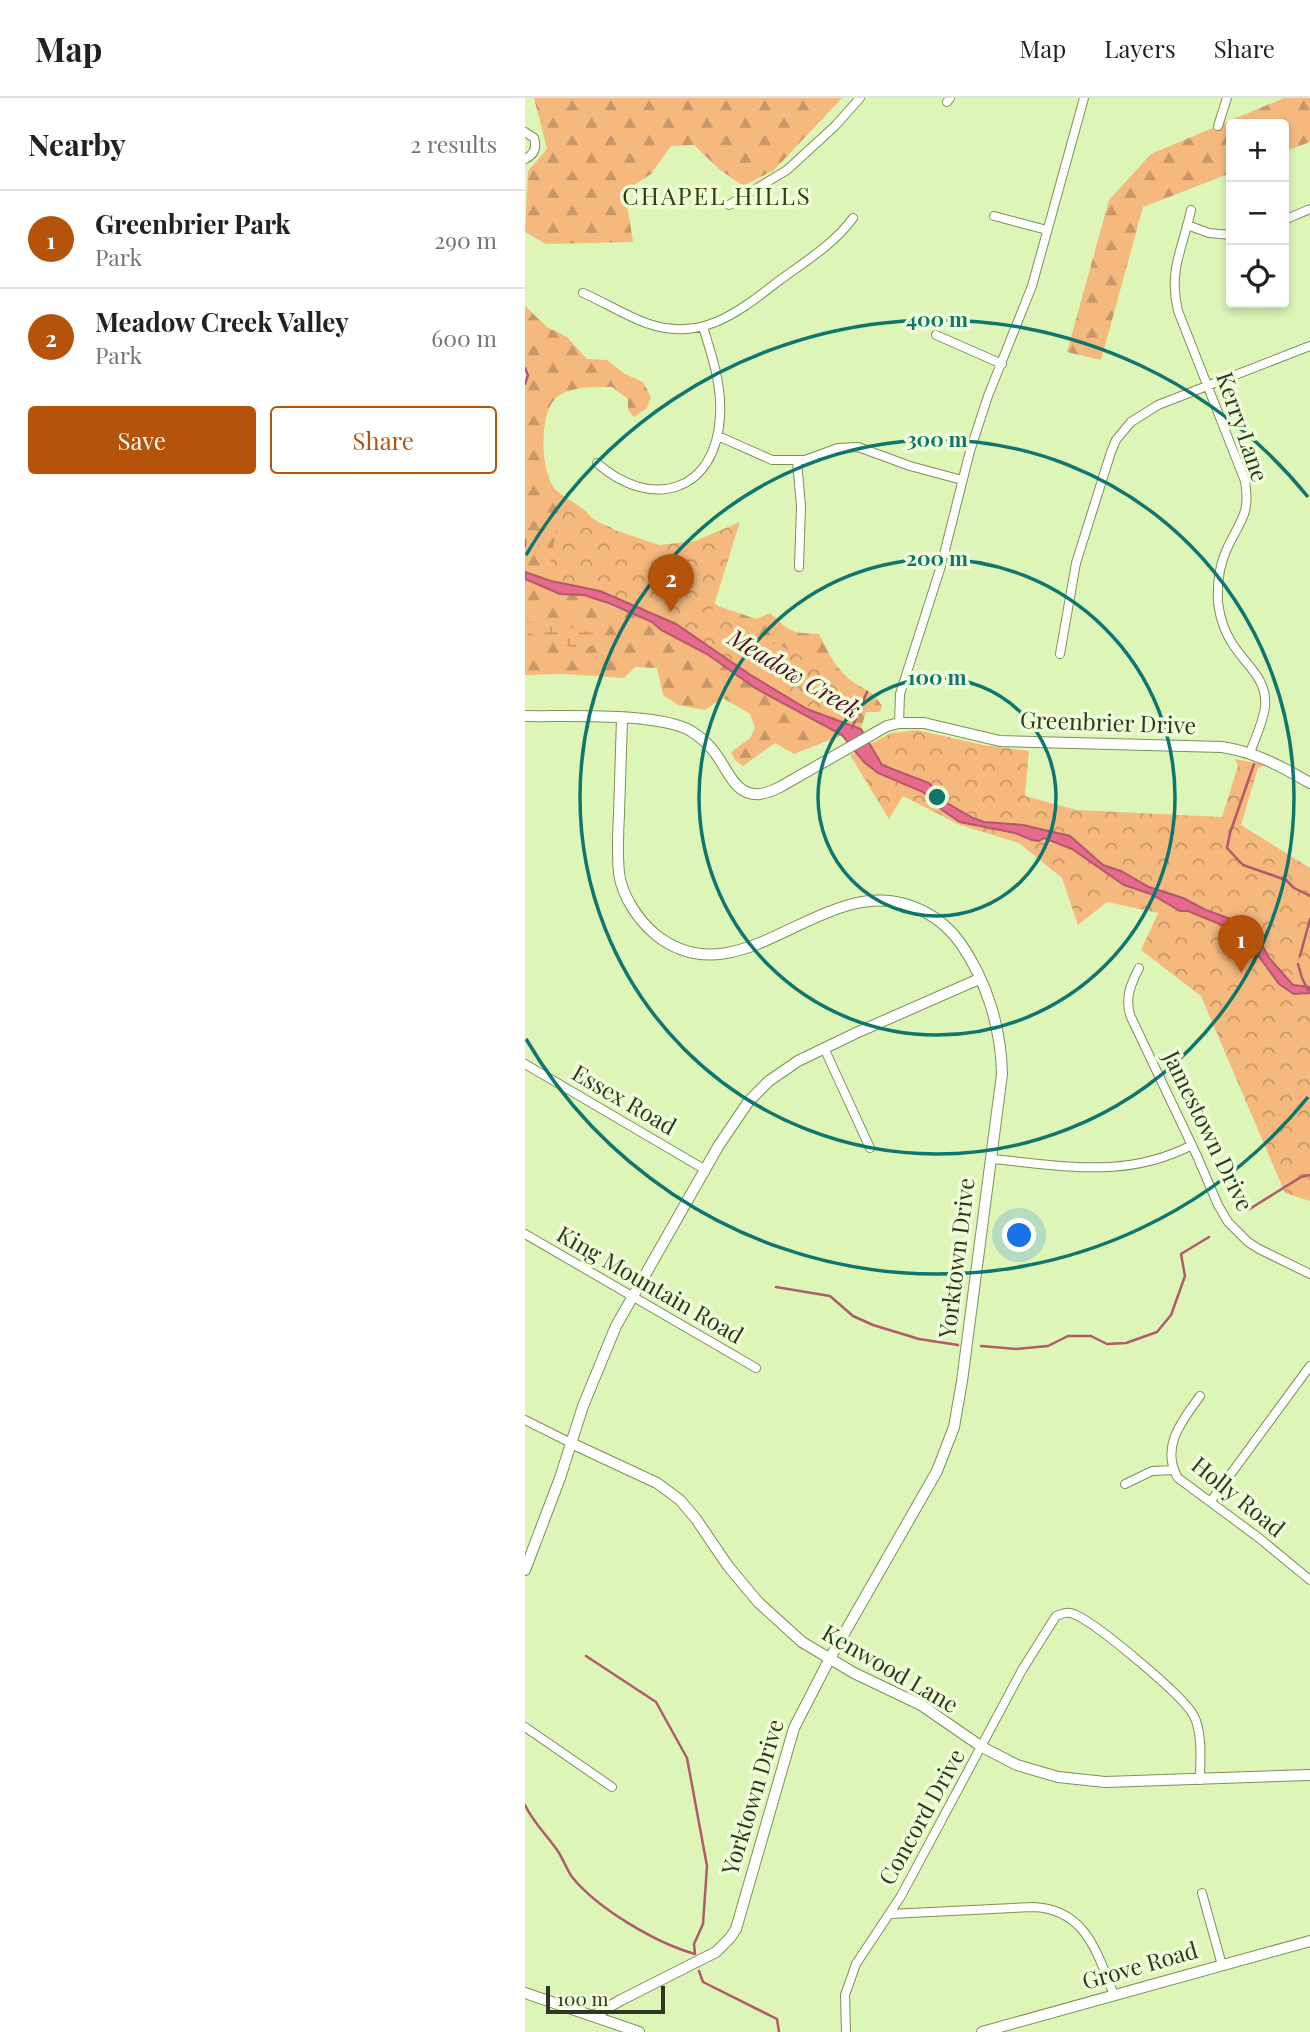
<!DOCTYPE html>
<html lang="en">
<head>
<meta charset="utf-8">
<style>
	:root { --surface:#fff; --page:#f2f2f2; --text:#202124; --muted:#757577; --line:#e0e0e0; --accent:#b45309 }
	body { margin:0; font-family:"Playfair Display",serif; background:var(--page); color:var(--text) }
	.controls { position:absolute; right:21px; top:21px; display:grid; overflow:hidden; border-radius:7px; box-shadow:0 4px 10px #0003 }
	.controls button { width:63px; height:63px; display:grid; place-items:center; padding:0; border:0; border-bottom:2px solid var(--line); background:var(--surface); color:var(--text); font:35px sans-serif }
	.scale { position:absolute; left:21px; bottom:18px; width:119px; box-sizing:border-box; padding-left:7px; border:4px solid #2e371f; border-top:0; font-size:19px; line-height:24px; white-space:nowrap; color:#2e371f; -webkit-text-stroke:5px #effed9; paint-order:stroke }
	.you { position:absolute; left:495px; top:1138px; width:24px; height:24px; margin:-18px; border:5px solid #fff; border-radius:50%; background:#1a73e8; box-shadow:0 0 0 10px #1a73e833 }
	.badge { display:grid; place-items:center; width:46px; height:46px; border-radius:50%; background:var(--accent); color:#fff; font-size:23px; font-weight:700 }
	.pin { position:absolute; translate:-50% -58px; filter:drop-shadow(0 2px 4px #0008) }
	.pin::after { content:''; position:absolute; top:37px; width:24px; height:21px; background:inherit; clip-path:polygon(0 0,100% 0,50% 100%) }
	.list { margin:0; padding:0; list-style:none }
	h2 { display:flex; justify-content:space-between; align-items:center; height:91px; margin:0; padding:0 28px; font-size:30px }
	h2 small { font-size:23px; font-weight:400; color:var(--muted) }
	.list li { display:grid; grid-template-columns:46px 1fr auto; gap:21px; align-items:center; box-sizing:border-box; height:98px; padding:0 28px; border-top:2px solid var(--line) }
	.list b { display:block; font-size:26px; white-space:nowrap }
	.list p { margin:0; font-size:23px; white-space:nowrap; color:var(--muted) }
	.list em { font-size:23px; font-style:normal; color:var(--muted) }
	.actions { display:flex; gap:14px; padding:21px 28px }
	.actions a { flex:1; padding:16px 0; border:2px solid var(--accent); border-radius:7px; text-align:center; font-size:24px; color:var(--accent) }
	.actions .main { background:var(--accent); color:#fff }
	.icon { flex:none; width:38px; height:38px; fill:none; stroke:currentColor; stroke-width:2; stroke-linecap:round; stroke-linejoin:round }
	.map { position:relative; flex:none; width:785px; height:1934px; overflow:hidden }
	header { display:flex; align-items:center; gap:42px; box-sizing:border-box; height:98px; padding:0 35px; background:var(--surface); border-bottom:2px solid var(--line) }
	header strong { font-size:33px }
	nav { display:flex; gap:38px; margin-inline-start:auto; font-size:24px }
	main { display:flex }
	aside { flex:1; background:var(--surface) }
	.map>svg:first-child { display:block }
	.forest { fill:url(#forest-firs) }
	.wetland { fill:url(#wetland-marsh) }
	.park { fill:url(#park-crowns) }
	.water { fill:#e7698b; stroke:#b05a6b; stroke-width:2 }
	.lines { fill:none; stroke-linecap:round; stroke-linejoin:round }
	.stream { stroke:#b05a6b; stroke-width:2.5 }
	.minor-casing { stroke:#7c9158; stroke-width:10 }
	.tertiary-casing { stroke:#7c9158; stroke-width:12 }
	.minor { stroke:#fff; stroke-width:8 }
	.tertiary { stroke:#fff; stroke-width:10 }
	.ring { fill:none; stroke:#0f766e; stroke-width:3.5 }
	.labels { text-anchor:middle; stroke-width:7; stroke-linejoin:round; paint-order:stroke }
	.street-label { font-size:23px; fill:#2e371f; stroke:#effed9 }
	.neighbourhood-label { font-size:24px; letter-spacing:2px; fill:#304105; stroke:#effed9 }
	.water-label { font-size:24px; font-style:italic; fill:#590827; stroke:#effed9 }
	.centre { fill:#0f766e; stroke:#effed9; stroke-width:3.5 }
	.ring-label { font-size:21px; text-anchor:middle; font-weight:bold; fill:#0f766e; stroke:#effed9; stroke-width:7; stroke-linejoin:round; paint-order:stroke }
</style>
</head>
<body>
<header>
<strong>Map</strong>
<nav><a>Map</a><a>Layers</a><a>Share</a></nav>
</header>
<main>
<aside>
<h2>Nearby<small>2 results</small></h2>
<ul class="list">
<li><span class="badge">1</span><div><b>Greenbrier Park</b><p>Park</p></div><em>290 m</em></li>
<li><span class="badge">2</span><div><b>Meadow Creek Valley</b><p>Park</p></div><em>600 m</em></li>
</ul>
<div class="actions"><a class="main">Save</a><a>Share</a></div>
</aside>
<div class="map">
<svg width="785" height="1934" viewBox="0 0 785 1934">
	<defs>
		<pattern id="forest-firs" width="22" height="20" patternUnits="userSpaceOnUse" patternTransform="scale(1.75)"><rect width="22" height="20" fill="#f5b97e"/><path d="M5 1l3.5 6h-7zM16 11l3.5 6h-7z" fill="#c79767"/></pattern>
		<pattern id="wetland-marsh" width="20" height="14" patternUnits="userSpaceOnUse" patternTransform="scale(1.75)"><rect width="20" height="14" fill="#f5b97e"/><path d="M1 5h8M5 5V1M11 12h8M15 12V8" fill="none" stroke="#c79767"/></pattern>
		<pattern id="park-crowns" width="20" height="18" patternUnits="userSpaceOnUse" patternTransform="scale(1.75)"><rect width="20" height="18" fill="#f5b97e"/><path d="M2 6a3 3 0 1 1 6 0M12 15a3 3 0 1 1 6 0" fill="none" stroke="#c79767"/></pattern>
	</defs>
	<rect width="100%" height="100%" fill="#ddf5b7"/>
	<!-- forest -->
	<path class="forest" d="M 9,0 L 317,0 L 249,72 L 218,88 L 194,71 L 169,47 L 146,48 L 126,76 L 100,93 L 108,144 L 21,146 L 0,134 L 3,73 L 22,51 Z
		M 759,0 L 785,0 L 785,44 L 759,54 L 759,26 L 706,26 L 706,75 L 618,109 L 576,262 L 542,254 L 584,102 L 626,56 Z
		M 0,208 L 22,229 L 42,239 L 62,261 L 82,262 L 100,276 L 118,284 L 126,299 L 122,310 L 109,319 L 103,312 L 103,301 L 87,289 C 71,289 42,288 30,301 C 14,317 15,376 31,392 C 39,400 50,404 58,411 C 62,414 65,419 70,422 C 79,428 84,426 92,435 L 179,496 L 193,508 L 231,521 L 245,515 C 266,534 264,535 294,536 C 302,551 309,568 322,579 C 337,593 345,588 357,608 L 355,614 L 341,614 L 336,631 L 298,619 L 167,535 L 42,487 L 0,474 L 0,290 L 4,274 L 0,268 Z
		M 0,481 L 35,496 L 59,497 L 115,519 L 165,545 L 230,590 L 269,612 L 317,637 L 269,656 L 250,645 L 218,668 L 210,662 L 206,654 L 225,640 L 230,630 L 225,616 L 198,600 L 180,612 L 153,607 L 138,597 L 132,570 L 110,569 L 99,580 L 38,576 L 0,577 Z"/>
	<!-- wetland -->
	<path class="wetland" d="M 0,523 L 49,530 L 80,538 L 73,545 L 56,552 L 0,534 Z"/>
	<!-- park -->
	<path class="park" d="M 38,399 L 72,426 L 134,447 L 170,443 L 215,424 L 187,513 L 335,588 L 322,628 L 277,611 L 172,551 L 146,530 L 78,497 L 56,488 L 21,485 Z
		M 392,632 L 458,647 L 504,653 L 500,698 L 552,712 L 697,719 L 713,668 L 710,661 L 741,667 L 733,670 L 716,727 L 785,770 L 785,1103 L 760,1095 L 676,898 L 616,852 L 633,815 L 582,804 L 553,827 L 537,780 L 494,745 L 435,727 L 378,698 L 364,721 L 325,657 L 366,635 Z"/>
	<!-- water -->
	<path class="water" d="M 0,474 L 26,483 L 75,493 L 151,526 L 224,576 L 282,611 L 336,631 L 357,667 L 404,685 L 422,705 L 448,720 L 459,724 L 498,727 L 545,738 L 578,767 L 596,773 L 624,789 L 658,800 L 681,812 L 719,826 L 729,834 L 745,861 L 768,887 L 785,889 L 785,895 L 769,896 L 754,886 L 722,842 L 692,825 L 663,813 L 655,813 L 626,796 L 599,787 L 547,751 L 519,740 L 514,743 L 507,742 L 490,735 L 435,724 L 417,712 L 398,694 L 353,675 L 339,664 L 317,637 L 230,590 L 182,556 L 136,532 L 127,524 L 86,506 L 59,497 L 35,496 L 0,481 Z"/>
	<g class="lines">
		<!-- stream -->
		<path class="stream" d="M 0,270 L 3,277 L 0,286
			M 0,442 L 0,448
			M 327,630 L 342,594
			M 729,666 L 705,735 L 702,750 L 718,767 L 761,782 L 769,790 L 785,798
			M 775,858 L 785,821
			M 773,866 L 777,880 L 783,892
			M 723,1112 L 776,1079 L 785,1077
			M 251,1189 L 305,1198 L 328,1218 L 348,1227 L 394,1241 L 433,1247
			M 456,1248 L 491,1251 L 523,1248 L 543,1238 L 566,1238 L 582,1246 L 601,1245 L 632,1234 L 646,1217 L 660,1178 L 656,1156 L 684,1139
			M 0,1707 C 9,1726 23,1738 34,1755 C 39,1763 42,1772 47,1779 C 73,1811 131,1845 170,1856 L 169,1846 L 178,1826 L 182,1768 L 162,1660 L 131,1604 L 61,1558
			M 174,1873 L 178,1884 L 252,1921 L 254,1934"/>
		<defs>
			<path id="minor" d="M 422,4 L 425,0
				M 693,28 L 702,0
				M 0,34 L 9,40 C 12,50 9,57 0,61
				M 204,107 L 262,72 L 310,28 L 335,0
				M 666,112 C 658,150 643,172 653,213 L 720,383 C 726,418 714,423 701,453 C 694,469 692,487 693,505 C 695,519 699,533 707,545 C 720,567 743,580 740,609 C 738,625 730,640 725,655
				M 469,118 L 522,132
				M 759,122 L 785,111
				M 662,127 L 684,135 L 706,137
				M 58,195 C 79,204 99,217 121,225 C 177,245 213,214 255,182 C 281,163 309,146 328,120
				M 411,237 L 477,266
				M 193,338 L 247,362 L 280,362 L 313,350 L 333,349 L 385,368 L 437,382
				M 272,363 L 276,408 L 274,469
				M 72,365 C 126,413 191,395 195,318 C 197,287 187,258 178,229
				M 535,556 L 551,465 L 586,354 L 591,342 L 606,324 L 633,307 L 785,248
				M 374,625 L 375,596 L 416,468 L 445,353 L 463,298 L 507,188 L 559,0
				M 614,870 C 606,886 600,898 605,917 L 672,1058 L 693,1107 L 703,1124 L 723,1144 L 734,1151 L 785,1176
				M 299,950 L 345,1050
				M 0,966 L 179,1071
				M 466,1061 C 537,1067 600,1082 667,1047
				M 0,1136 L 231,1270
				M 675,1298 C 657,1323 635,1349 653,1380 L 734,1440 L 785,1482
				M 0,1322 L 46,1345
				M 600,1386 L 627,1373 L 649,1372
				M 686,1403 L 785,1268
				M 0,1629 L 87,1689
				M 677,1795 L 697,1867
				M 365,1816 L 508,1809 C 561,1811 572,1855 589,1897
				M 321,1934 L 320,1897 L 331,1866 L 376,1798 L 497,1572 L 531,1518 C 538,1515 544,1513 551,1517 C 573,1527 659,1598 669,1618 C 678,1637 675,1662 675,1682"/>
			<path id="tertiary" d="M 0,618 C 41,619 133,614 166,633 C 175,639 184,646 190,655 C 202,670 210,699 235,696 C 242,695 249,692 255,689 L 362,628 L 374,625 L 399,625 L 475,643 L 697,649 C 730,654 756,668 785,685
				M 46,1345 L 132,1385 L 155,1402 L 171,1421 L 203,1468 L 233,1504 L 277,1544 L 329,1575 L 396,1607 L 457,1649 L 492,1667 L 533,1679 L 580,1684 L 785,1677
				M 0,1472 L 35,1380 L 58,1308 L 91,1228 L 194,1047 L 224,1003 L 244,983 L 273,963 L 331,935 L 454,881
				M 0,1895 L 114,1934
				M 68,1918 L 96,1902 L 191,1854 L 205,1840 L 211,1831 L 269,1630 L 304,1562 L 412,1373 L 429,1329 L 437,1283 L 477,976 C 476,930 462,884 436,846 C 424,829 406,815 386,808 C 296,775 216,904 131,837 C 113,822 97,798 94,775 C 92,755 93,735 94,716 C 95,684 96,653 97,621
				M 457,1934 L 785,1843"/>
		</defs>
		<!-- minor casing -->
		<use href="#minor" class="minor-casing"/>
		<!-- tertiary casing -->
		<use href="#tertiary" class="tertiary-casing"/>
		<!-- minor -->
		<use href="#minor" class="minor"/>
		<!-- tertiary -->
		<use href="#tertiary" class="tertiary"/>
	</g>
	<!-- distance rings -->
	<g class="ring">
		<circle cx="412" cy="699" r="119"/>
		<circle cx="412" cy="699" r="238"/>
		<circle cx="412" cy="699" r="357"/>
		<path d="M783 999A477 477 0 0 1 1 941M1 457A477 477 0 0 1 783 399"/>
	</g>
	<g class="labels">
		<!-- street labels -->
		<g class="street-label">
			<text transform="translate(717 329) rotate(71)" y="8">Kerry Lane</text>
			<text transform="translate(583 625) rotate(2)" y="8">Greenbrier Drive</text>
			<text transform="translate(99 1002) rotate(30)" y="8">Essex Road</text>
			<text transform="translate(683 1033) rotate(64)" y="8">Jamestown Drive</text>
			<text transform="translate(432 1160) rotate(-83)" y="8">Yorktown Drive</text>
			<text transform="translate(125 1187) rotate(30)" y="8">King Mountain Road</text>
			<text transform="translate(713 1399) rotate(39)" y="8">Holly Road</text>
			<text transform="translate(365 1571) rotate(30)" y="8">Kenwood Lane</text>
			<text transform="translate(228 1699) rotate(-73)" y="8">Yorktown Drive</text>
			<text transform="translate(397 1719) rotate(-61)" y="8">Concord Drive</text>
			<text transform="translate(615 1868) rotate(-16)" y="8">Grove Road</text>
		</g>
		<!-- neighbourhood labels -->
		<g class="neighbourhood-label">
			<text x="192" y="107">CHAPEL HILLS</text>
		</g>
		<!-- water labels -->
		<g class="water-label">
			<text transform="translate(269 576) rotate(31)" y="8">Meadow Creek</text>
		</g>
	</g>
	<circle cx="412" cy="699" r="10" class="centre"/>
	<g class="ring-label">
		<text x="412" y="229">400 m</text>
		<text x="412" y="349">300 m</text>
		<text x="412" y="468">200 m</text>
		<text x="412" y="587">100 m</text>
	</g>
</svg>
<div class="controls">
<button>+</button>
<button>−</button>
<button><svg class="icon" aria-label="locate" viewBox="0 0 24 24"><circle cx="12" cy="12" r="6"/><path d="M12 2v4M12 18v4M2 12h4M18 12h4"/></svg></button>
</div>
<div class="scale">100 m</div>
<div class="you"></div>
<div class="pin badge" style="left:716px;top:875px">1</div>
<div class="pin badge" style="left:146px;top:514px">2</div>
</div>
</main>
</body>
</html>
